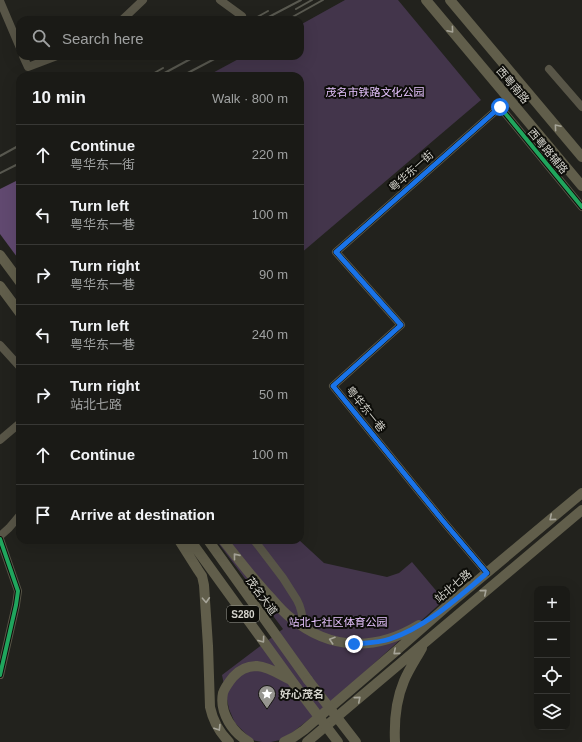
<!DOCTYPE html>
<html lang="en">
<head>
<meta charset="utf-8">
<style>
	:root { --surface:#1a1a16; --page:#23231f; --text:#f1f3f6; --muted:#9fa1a1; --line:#383835 }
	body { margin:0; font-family:Arial,"Noto Sans SC",sans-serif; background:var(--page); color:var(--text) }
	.controls { position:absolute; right:12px; bottom:12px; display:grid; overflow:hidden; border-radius:8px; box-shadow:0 4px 16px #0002 }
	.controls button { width:36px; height:36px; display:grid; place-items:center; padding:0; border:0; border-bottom:1px solid var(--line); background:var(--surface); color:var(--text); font:20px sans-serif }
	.stop { position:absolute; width:12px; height:12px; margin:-9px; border:3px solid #1a73e8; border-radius:50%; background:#fff }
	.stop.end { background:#1a73e8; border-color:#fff; box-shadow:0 1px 4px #0008 }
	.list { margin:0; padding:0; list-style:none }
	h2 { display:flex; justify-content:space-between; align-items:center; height:52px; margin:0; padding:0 16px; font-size:17px }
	h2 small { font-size:13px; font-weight:400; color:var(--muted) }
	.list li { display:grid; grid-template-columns:26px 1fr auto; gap:12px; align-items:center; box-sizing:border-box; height:60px; padding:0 16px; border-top:1px solid var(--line) }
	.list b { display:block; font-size:15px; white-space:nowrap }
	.list p { margin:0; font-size:13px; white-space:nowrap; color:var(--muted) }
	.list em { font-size:13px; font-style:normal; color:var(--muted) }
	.icon { flex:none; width:22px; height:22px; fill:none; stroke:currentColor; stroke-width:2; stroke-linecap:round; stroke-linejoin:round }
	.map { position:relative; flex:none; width:582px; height:742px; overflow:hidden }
	.search { position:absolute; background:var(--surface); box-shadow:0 4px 16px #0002; left:16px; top:16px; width:288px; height:44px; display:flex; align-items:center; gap:10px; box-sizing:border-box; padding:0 14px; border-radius:12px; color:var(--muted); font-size:15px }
	.panel { position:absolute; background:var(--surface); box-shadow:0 4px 16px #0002; left:16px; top:72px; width:288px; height:472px; border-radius:12px }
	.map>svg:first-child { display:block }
	.green { fill:#43354b }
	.forest { fill:#614970 }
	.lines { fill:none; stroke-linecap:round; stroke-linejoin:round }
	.minor { stroke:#585547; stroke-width:8 }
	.major { stroke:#615e4b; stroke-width:10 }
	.rail { stroke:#595950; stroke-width:2 }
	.major-bridge { stroke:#615e4b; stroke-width:10 }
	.cycleway-casing { stroke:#0d0d09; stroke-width:6 }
	.cycleway { stroke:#20a55d; stroke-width:4 }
	.oneway { stroke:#a6a498 }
	.route { stroke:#1a73e8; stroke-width:5 }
	.labels { text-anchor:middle; stroke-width:4; stroke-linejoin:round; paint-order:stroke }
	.shield { fill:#0d0d09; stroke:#989892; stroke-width:1 }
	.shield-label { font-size:10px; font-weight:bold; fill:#d4d3cc }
	.street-label { font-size:11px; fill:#d4d3cc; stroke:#0d0d09 }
	.park-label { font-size:11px; fill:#e4c1fc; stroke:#0d0d09 }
	.poi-label { font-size:11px; font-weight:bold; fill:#d4d3cc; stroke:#0d0d09; text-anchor:start }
</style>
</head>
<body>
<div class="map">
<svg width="582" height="742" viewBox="0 0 582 742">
	<rect width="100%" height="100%" fill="#22221d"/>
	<!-- green -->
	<path class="green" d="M 345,0 L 398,0 L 481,100 L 300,254 L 300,76 L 207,76 L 244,56 L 300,56 L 300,25 Z
		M 216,540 L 299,540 L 324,563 L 387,577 L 399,573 L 412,562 L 444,600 L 336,698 L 293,732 L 280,740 L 271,742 L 262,742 L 252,740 L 235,723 L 229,709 L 222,675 L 283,629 Z"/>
	<!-- forest -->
	<path class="forest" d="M 20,179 L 20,261 L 0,234 L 0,189 Z"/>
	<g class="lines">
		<!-- minor -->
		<path class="minor" d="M 220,0 L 242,16
			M 0,1 L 20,48
			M 122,20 L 143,0
			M 23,56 L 28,67 L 57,56
			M 549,69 L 582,107
			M 0,345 L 20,367
			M 0,440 L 20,423
			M 0,536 L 9,528 L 20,515
			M 0,539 L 18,591 L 16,605 L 0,675
			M 254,540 L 283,578 L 297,600 C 302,609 303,618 303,627
			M 487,573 L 443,521 L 333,386 L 401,325 L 336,252 L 500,107 L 582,207"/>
		<!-- major -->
		<path class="major" d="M 426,0 L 582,186
			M 450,0 L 582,157
			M 0,255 L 20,282
			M 0,286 L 20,313
			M 179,540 L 198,570 L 202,576 L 204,585 L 208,646 L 210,707 C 213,721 219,732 229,742
			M 190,540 L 297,688
			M 208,540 L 308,680
			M 223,540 C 239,560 254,580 272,599 C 278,606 284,613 291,618 C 331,651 376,651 419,625
			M 249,742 C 233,733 219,713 223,693 C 225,687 229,682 233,677 C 239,670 248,666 257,666 C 269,667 279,674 289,679
			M 284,742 L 294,737 L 304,730 L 396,651 L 446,607 L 582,493
			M 307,742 L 582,510
			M 395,742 C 394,721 396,700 404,681 C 409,669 416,659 422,648"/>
		<!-- rail -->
		<path class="rail" d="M 296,9 L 312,0
			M 252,20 L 268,11
			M 263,20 L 301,0
			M 287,20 L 323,0
			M 149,76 L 163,68
			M 159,76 L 196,56
			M 182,76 L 220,56
			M 0,156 L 20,145
			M 0,173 L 20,163"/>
		<!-- major-bridge -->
		<path class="major-bridge" d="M 308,680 L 356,742
			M 297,688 L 338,742"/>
		<defs>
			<path id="cycleway" d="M 0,539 L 18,591 L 16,605 L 0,675
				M 487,573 L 443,521 L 333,386 L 401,325 L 336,252 L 500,107 L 582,207"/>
		</defs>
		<!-- cycleway casing -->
		<use href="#cycleway" class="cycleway-casing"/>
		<!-- cycleway -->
		<use href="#cycleway" class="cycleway"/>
	</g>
	<!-- one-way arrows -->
	<defs><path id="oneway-chevron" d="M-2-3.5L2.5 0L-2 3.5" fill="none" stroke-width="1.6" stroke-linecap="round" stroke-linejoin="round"/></defs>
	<g class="oneway">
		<use href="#oneway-chevron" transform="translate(451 30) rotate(50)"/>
		<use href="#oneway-chevron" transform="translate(557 127) rotate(-130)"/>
		<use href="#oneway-chevron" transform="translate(552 518) rotate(140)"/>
		<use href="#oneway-chevron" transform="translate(236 556) rotate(-129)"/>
		<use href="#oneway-chevron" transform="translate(484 592) rotate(-40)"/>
		<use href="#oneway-chevron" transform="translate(206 600) rotate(87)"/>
		<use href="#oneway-chevron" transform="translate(262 640) rotate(54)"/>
		<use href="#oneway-chevron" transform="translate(332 640) rotate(-162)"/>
		<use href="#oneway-chevron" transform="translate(396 652) rotate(139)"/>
		<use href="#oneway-chevron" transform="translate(358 699) rotate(-40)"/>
		<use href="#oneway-chevron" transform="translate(218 728) rotate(58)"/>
	</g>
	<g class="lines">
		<!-- route -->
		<path class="route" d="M 354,644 C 366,643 378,643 390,639 C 428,626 457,598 487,573 L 443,521 L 333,386 L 401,325 L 336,252 L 500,107"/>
	</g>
	<!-- icons -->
	<defs>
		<symbol id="sight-pin" viewBox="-11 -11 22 30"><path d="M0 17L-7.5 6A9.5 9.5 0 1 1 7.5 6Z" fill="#96958f" stroke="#0d0d09"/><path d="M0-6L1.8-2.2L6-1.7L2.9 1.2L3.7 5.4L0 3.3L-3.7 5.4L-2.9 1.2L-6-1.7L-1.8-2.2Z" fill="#fff"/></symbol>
	</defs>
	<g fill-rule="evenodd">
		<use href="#sight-pin" x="257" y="684" width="20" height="27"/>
	</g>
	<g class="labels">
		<!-- shield labels -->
		<rect class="shield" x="227" y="606" width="32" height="16" rx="3"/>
		<g class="shield-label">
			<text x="243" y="618">S280</text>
		</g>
		<!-- street labels -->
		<g class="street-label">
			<text transform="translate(513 85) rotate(50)" y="4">西粤南路</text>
			<text transform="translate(548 151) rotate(50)" y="4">西粤路辅路</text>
			<text transform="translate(411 171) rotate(-42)" y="4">粤华东一街</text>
			<text transform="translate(366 409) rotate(51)" y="4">粤华东一巷</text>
			<text transform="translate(453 586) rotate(-40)" y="4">站北七路</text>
			<text transform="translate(262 596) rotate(54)" y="4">茂名大道</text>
		</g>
		<!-- park labels -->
		<g class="park-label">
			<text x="375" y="96">茂名市铁路文化公园</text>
			<text x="338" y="626">站北七社区体育公园</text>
		</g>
		<!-- poi labels -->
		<g class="poi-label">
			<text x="280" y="698">好心茂名</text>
		</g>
	</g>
</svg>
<div class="controls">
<button>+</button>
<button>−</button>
<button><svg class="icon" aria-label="locate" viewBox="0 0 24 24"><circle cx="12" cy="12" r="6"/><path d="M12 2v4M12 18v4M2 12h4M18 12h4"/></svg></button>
<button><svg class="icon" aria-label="layers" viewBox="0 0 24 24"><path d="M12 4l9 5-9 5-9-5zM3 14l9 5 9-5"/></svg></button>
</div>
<div class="stop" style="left:500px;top:107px"></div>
<div class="stop end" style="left:354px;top:644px"></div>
<div class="search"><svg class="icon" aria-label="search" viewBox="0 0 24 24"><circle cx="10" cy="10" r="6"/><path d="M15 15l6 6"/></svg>Search here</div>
<section class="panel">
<h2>10 min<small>Walk · 800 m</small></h2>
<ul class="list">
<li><svg class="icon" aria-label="ahead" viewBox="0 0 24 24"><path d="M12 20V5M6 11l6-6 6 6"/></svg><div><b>Continue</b><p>粤华东一街</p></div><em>220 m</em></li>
<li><svg class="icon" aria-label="left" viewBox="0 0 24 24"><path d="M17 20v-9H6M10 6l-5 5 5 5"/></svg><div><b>Turn left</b><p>粤华东一巷</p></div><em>100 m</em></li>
<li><svg class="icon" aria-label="right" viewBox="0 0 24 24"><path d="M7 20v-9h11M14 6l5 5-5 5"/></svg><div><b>Turn right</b><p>粤华东一巷</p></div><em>90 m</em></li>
<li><svg class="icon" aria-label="left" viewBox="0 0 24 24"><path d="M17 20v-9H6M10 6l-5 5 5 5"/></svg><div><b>Turn left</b><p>粤华东一巷</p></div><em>240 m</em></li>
<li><svg class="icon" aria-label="right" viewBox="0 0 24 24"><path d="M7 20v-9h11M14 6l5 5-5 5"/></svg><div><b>Turn right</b><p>站北七路</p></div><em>50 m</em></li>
<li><svg class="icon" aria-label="ahead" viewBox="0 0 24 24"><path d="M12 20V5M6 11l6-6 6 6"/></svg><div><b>Continue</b></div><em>100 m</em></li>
<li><svg class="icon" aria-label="arrive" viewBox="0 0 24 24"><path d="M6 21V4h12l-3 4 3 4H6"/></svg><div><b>Arrive at destination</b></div></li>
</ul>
</section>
</div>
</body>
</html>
